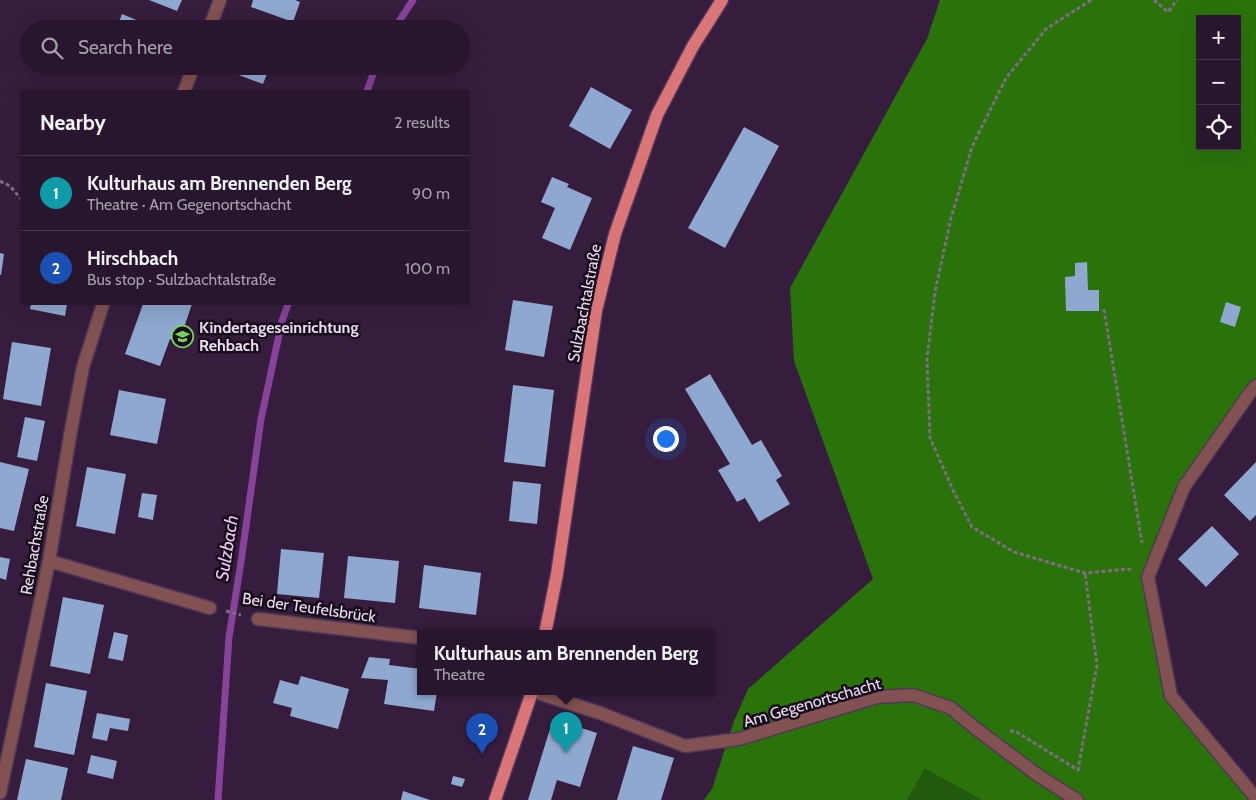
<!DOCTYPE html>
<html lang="en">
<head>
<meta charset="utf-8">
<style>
	:root { --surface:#28162e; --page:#34233a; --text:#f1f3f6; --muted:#a59faa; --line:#44354a; --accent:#2563eb }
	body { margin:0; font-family:Cabin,sans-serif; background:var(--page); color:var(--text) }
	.controls { position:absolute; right:15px; top:15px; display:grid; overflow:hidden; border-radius:0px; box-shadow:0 5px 20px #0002 }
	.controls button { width:45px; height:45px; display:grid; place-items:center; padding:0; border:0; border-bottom:1px solid var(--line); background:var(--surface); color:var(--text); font:25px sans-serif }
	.you { position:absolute; left:665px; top:438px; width:18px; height:18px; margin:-12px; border:4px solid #fff; border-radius:50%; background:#1a73e8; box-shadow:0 0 0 8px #1a73e833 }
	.badge { display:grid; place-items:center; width:32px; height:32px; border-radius:50%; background:var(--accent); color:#fff; font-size:16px; font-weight:700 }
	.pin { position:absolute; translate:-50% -41px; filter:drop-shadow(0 1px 2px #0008) }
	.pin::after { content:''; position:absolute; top:26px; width:18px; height:15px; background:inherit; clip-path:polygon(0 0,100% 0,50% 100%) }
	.popup { position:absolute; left:417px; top:630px; width:298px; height:65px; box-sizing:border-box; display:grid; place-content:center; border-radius:0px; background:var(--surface); filter:drop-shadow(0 1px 4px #0005); font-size:16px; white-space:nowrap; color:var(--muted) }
	.popup b { font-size:19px; color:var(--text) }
	.popup::after { content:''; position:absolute; left:50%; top:100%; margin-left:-10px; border:10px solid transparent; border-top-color:var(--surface) }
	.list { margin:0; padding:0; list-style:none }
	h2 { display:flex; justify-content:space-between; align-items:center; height:65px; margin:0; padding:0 20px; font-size:21px }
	h2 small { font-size:16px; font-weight:400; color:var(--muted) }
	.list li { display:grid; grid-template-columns:32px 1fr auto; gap:15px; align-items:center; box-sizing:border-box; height:75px; padding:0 20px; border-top:1px solid var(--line) }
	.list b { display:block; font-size:19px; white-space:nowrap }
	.list p { margin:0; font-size:16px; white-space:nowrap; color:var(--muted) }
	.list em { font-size:16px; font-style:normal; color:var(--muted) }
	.icon { flex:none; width:28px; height:28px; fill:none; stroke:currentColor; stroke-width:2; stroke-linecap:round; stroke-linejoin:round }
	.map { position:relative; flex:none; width:1256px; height:800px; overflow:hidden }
	.search { position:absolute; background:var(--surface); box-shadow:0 5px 20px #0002; left:20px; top:20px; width:450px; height:55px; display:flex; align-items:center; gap:12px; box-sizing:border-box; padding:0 18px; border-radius:28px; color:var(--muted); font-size:19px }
	.panel { position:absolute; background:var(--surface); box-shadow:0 5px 20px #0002; left:20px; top:90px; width:450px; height:215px; border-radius:0px }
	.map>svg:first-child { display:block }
	.green { fill:#215a0a }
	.forest { fill:#2a730b; fill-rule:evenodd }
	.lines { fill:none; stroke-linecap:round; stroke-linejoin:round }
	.stream { stroke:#874299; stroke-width:7 }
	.building { fill:#8fa8cf }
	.minor-casing { stroke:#4f3856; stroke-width:15 }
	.major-casing { stroke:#4f3856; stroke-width:15 }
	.path { stroke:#816c87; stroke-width:3; stroke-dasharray:4 2.5; stroke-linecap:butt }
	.minor { stroke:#825151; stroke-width:12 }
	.major { stroke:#da7578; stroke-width:12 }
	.labels { text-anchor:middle; stroke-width:5; stroke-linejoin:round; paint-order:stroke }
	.street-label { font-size:16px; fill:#ecdcf1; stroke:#170d1a }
	.poi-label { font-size:16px; font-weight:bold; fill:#ecdcf1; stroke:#170d1a; text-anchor:start }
	.water-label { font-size:18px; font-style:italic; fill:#ecc9f6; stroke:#170d1a }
</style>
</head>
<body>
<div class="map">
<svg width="1256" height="800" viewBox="0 0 1256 800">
	<rect width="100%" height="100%" fill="#361d3d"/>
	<!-- green -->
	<path class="green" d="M 925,769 L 982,800 L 907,800 Z"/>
	<!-- forest -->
	<path class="forest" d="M 940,0 L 1256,0 L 1256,386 L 1184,487 L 1148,577 L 1171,696 L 1256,800 L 982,800 L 925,769 L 907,800 L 704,800 L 712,789 L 734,721 L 748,689 L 873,579 L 794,361 L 790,288 L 927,39 ZM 1200,19 L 1237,19 L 1237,146 L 1200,146 Z"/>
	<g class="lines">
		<!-- stream -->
		<path class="stream" d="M 394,29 L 413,0
			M 367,91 L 376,66
			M 218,800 L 229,637 L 241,562 L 261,419 L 282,321 L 288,304"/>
	</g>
	<!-- building -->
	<path class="building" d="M 149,0 L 182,0 L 177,11 Z
		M 253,0 L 295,0 L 300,2 L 293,22 L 251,7 Z
		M 122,14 L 158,29 L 116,29 Z
		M 221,66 L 270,66 L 263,84 L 220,68 Z
		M 591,87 L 632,110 L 610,149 L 569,126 Z
		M 744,127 L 779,146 L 725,248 L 688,228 Z
		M 552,177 L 569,184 L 567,187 L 592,198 L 570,250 L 542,238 L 555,208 L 541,202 Z
		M 0,253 L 4,254 L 1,275 L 0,275 Z
		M 1087,262 L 1088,290 L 1099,290 L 1099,311 L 1066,311 L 1065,277 L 1075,276 L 1075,263 Z
		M 513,300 L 553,306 L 544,357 L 505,350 Z
		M 1226,302 L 1241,307 L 1235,327 L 1220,322 Z
		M 31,304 L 67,304 L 65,316 L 30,309 Z
		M 143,304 L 192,304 L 179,342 L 170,339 L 160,366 L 125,354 Z
		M 12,342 L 51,348 L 41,406 L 3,399 Z
		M 710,374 L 752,445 L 761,440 L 782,476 L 776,480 L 790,504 L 759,522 L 745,498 L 737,502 L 718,470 L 730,464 L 685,389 Z
		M 513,385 L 554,390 L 545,467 L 504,462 Z
		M 119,390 L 166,399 L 157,444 L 110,435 Z
		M 25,417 L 45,421 L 37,461 L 17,457 Z
		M 0,462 L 29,469 L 14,531 L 0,528 Z
		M 1256,462 L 1256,515 L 1250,521 L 1224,495 Z
		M 87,467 L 126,474 L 115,534 L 76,526 Z
		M 513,481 L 541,484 L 537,524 L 509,521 Z
		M 142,493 L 157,495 L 153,520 L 138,517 Z
		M 1212,526 L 1239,554 L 1206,587 L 1178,559 Z
		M 281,549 L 324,553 L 319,598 L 277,594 Z
		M 348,556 L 399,561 L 395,603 L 344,598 Z
		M 0,557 L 10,559 L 6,580 L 0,578 Z
		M 424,565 L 481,573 L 476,615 L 419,608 Z
		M 63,597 L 104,605 L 90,674 L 50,666 Z
		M 114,632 L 128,635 L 123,661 L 108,658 Z
		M 369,657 L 390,659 L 389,665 L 421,669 L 421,692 L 437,692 L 434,711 L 384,704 L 388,680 L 361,678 Z
		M 301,676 L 349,689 L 338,729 L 290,716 L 292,708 L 273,703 L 280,680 L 298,685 Z
		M 46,683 L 87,691 L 74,755 L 34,747 Z
		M 97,713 L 130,719 L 128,731 L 110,728 L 107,741 L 92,738 Z
		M 553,719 L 597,733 L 580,787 L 557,780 L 551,800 L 528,800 Z
		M 633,746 L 674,758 L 661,800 L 617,800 Z
		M 91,755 L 117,761 L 113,779 L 87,773 Z
		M 26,759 L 68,768 L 61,800 L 17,800 Z
		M 453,776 L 465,779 L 462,787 L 451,784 Z
		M 403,791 L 430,800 L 401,800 Z"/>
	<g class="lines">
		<defs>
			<path id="minor" d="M 209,29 L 220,0
				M 184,91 L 194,66
				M 1256,386 L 1249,394 L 1184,487 L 1148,577 L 1171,696 L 1256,798
				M 49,561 L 210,608
				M 258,619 L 421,638
				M 535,692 L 600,713 L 685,746 L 739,739 L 877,697 L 913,695 L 951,708 L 975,728 L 1039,776 L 1077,800
				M 0,793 L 49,561 L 71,430 L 83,367 L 103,304"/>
			<path id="major" d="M 545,634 L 557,574 L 596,311 L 615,234 L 657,115 L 693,46 L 722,0
				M 495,800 L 532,692"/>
		</defs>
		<!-- minor casing -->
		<use href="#minor" class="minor-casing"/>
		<!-- major casing -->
		<use href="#major" class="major-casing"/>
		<!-- path -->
		<path class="path" d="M 1091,0 L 1046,29 L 1006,78 L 972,147 L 951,218 L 935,292 L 927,359 L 930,438 L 954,492 L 972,527 L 1014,552 L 1085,573 L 1129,569 L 1131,570
			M 1154,0 L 1168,12 L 1177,0
			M 0,181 L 10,186 L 21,199
			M 1104,309 L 1142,543
			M 226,611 L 241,615
			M 1010,731 L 1015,731 L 1078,770 L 1097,665 L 1085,573"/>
		<!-- minor -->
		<use href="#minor" class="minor"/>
		<!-- major -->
		<use href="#major" class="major"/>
	</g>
	<!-- icons -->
	<defs>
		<symbol id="school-ring" viewBox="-11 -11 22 22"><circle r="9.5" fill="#170d1a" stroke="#76d25a" stroke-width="1.5"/><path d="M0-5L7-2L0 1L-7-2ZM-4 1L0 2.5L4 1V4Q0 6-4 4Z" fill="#76d25a"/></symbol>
	</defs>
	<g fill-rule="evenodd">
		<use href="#school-ring" x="170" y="324" width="25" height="25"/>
	</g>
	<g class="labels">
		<!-- street labels -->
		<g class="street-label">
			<text transform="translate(584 303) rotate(-79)" y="6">Sulzbachtalstraße</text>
			<text transform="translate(34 545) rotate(-80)" y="6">Rehbachstraße</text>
			<text transform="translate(309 607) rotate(8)" y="6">Bei der Teufelsbrück</text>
			<text transform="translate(812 702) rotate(-16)" y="6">Am Gegenortschacht</text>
		</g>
		<!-- poi labels -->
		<g class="poi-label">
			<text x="199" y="333">Kindertageseinrichtung<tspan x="199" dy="18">Rehbach</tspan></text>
		</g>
		<!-- water labels -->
		<g class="water-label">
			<text transform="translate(227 548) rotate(-81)" y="6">Sulzbach</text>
		</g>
	</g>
</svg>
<div class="controls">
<button>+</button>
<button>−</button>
<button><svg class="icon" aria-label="locate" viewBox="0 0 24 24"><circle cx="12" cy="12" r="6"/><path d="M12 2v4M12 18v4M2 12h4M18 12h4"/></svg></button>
</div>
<div class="you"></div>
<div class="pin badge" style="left:566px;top:753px;background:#0f9aa8">1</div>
<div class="popup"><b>Kulturhaus am Brennenden Berg</b>Theatre</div>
<div class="pin badge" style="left:482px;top:754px;background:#1a4fb4">2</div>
<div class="search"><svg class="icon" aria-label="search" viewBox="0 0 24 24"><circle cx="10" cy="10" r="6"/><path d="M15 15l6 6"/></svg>Search here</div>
<section class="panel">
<h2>Nearby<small>2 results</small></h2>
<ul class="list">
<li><span class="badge" style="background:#0f9aa8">1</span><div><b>Kulturhaus am Brennenden Berg</b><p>Theatre · Am Gegenortschacht</p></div><em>90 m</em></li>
<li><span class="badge" style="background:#1a4fb4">2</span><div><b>Hirschbach</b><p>Bus stop · Sulzbachtalstraße</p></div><em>100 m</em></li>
</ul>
</section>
</div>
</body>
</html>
